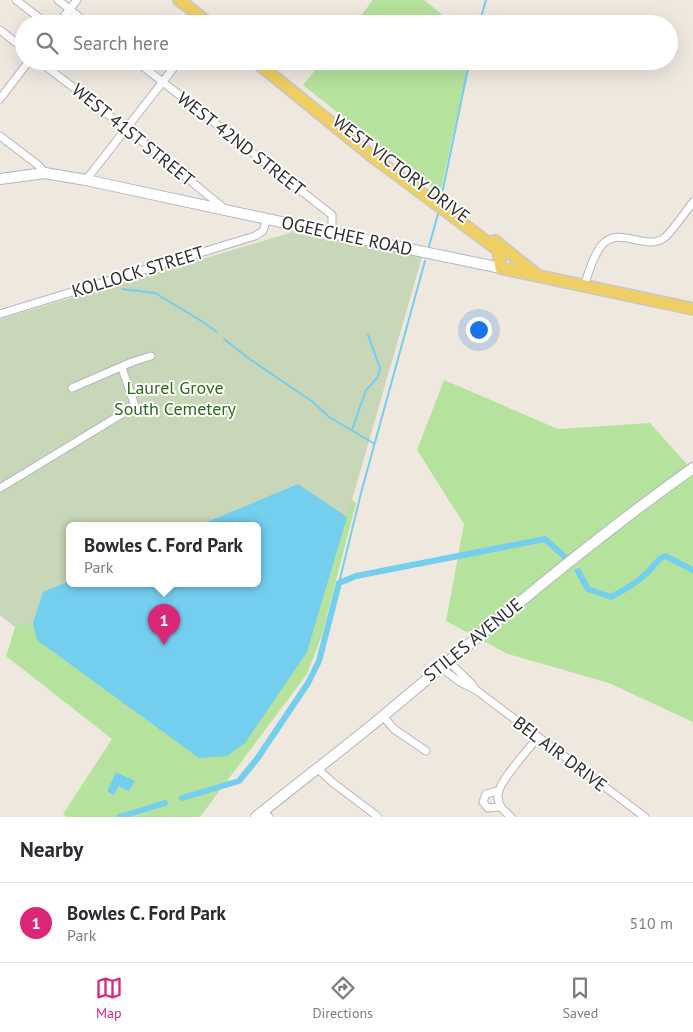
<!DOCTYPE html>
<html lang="en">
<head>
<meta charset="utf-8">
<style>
	:root { --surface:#fff; --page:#f7f7f7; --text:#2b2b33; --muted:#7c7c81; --line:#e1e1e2; --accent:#db2777 }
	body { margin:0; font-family:"PT Sans",sans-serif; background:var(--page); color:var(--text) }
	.you { position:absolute; left:478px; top:329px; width:18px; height:18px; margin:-12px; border:4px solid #fff; border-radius:50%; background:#1a73e8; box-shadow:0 0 0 8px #1a73e833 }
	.badge { display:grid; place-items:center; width:32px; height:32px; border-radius:50%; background:var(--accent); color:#fff; font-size:16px; font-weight:700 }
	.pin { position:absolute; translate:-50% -41px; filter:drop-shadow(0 1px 2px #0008) }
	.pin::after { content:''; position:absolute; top:26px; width:18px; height:15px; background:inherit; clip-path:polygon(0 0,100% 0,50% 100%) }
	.popup { position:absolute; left:66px; top:522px; width:195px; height:65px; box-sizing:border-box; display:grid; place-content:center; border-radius:8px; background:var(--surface); filter:drop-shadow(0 1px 4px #0005); font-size:16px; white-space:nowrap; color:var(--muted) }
	.popup b { font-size:19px; color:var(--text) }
	.popup::after { content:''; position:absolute; left:50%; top:100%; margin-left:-10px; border:10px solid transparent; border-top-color:var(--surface) }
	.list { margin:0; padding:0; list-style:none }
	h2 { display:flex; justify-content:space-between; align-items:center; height:65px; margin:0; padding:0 20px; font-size:21px }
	h2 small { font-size:16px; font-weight:400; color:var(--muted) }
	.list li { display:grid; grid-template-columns:32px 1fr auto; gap:15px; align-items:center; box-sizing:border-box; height:80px; padding:0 20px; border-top:1px solid var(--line) }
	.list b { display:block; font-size:19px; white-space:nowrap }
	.list p { margin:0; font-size:16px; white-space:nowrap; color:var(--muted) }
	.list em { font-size:16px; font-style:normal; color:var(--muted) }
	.icon { flex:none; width:28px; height:28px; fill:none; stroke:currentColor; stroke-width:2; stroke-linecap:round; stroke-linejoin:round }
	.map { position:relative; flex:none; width:693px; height:817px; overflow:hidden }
	.search { position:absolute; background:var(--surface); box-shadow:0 5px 20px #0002; left:15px; right:15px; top:15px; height:55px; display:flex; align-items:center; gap:12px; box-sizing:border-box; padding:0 18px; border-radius:28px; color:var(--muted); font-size:19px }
	.sheet { height:145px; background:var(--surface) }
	nav { display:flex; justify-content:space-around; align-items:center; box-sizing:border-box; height:70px; border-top:1px solid var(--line); background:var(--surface); font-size:14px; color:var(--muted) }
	nav a { display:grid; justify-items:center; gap:2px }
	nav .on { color:var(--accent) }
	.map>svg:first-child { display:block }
	.green { fill:#b5e39d }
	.cemetery { fill:#c7d7b7 }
	.water { fill:#74ceee }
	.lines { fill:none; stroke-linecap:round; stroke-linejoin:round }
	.stream { stroke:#74ceee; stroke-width:2 }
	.canal { stroke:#74ceee; stroke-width:6 }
	.street-casing { stroke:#b3b6c0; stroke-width:9 }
	.secondary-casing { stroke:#b3b6c0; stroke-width:12 }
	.primary-casing { stroke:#c8c8c8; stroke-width:14 }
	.street { stroke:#fff; stroke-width:7 }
	.secondary { stroke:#fff; stroke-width:10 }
	.primary { stroke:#efce63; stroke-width:11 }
	.labels { text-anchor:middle; stroke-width:4; stroke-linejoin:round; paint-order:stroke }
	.street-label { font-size:18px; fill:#2d2d2d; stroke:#fff }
	.park-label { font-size:18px; fill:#2c6a1c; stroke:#fff }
</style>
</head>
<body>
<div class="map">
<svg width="693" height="817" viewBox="0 0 693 817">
	<rect width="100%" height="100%" fill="#eee8df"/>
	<!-- green -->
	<path class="green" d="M 373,0 L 424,0 L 454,24 L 354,24 Z
		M 323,61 L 469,61 L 440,194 L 303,85 Z
		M 444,380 L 558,429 L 650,423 L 693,471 L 693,722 L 609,683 L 508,654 L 446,621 L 464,524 L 417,450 Z
		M 299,465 L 356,503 L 322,635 L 307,674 L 200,817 L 66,817 L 63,814 L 112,739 L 6,656 L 31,578 L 70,562 L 70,584 L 258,584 L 258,526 L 154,526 Z"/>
	<!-- cemetery -->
	<path class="cemetery" d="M 293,232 L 422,257 L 347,517 L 298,484 L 198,526 L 70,526 L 70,581 L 43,592 L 33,623 L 15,627 L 0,615 L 0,319 Z"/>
	<!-- water -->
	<path class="water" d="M 298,484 L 347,517 L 307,652 L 245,743 L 227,756 L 199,758 L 37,640 L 33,623 L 43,592 L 70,581 L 70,584 L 258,584 L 258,526 L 198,526 Z
		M 116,772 L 135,781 L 129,791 L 119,786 L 114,795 L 107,791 Z"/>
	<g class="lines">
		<!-- stream -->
		<path class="stream" d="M 479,24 L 486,0
			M 442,194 L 467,73 L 471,61
			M 428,250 L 438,214
			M 122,289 L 155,293 L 203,322 L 217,332
			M 224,339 L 251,360 L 313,402 L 329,417 L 373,443
			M 352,430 L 366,390 L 378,377 L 380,368 L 368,335
			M 339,583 L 361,493 L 425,261"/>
		<!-- canal -->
		<path class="canal" d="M 578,571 L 588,589 L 611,597 C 624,590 637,583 648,572 C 654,566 657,559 665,556 L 693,570
			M 182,798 L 239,781 L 257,759 L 308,683 L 319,661 L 339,583 L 356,576 L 545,539 L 565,557
			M 119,817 L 165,803"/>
		<defs>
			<path id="street" d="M 16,0 L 47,24
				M 58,0 L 88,24
				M 58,24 L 77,0
				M 0,30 L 24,49
				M 39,61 L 127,129 L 225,209
				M 136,61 L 332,215 L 332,233
				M 0,99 L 29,61
				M 0,136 L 38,165 L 45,173
				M 86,180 L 179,61
				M 584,285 C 589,273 593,256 601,246 C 619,224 645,252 664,238 C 670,234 687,210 693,202
				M 0,314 L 255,236 L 263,231 L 267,218
				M 72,388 L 132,362 L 151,356
				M 0,488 L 135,406 L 122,368
				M 448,661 L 471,683 L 476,690
				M 440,667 L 460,682 L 476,690 L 645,817
				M 383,716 L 394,729 L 426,751
				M 317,768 L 332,782 L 377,816
				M 498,791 L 486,794 L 483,802 L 488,808 L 501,807
				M 263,811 L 269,817
				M 511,817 C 504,811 497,805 498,795 C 498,782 529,749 538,737"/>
			<path id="secondary" d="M 0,179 L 45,173 L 86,180 L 332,233 L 501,268
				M 256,817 C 298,783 342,750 383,716 C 485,631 585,545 693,468"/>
			<path id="primary" d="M 179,0 L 210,24
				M 255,61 L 373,157 L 498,250 L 501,268 L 693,309
				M 495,241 L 537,275"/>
		</defs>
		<!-- street casing -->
		<use href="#street" class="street-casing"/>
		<!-- secondary casing -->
		<use href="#secondary" class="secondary-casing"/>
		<!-- primary casing -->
		<use href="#primary" class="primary-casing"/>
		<!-- street -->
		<use href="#street" class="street"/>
		<!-- secondary -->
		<use href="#secondary" class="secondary"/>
		<!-- primary -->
		<use href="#primary" class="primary"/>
	</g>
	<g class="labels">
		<!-- street labels -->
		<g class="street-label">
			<text transform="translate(133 135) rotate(39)" y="6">WEST 41ST STREET</text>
			<text transform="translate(241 144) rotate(38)" y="6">WEST 42ND STREET</text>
			<text transform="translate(401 169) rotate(37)" y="6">WEST VICTORY DRIVE</text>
			<text transform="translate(347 236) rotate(12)" y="6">OGEECHEE ROAD</text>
			<text transform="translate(138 272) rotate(-17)" y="6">KOLLOCK STREET</text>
			<text transform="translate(473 640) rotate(-39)" y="6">STILES AVENUE</text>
			<text transform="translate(560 754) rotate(37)" y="6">BEL AIR DRIVE</text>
		</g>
		<!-- park labels -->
		<g class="park-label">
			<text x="175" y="394">Laurel Grove<tspan x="175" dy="21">South Cemetery</tspan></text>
		</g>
	</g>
</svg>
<div class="you"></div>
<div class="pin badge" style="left:164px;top:645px">1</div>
<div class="popup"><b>Bowles C. Ford Park</b>Park</div>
<div class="search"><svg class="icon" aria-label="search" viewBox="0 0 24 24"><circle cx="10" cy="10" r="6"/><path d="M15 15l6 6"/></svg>Search here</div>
</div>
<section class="sheet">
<h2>Nearby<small></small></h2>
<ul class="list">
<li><span class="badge">1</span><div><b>Bowles C. Ford Park</b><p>Park</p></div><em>510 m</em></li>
</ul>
</section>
<nav>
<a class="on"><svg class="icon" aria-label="map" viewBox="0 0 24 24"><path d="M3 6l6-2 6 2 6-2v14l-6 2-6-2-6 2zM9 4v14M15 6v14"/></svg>Map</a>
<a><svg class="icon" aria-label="directions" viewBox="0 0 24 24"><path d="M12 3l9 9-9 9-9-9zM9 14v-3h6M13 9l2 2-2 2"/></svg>Directions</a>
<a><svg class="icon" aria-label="saved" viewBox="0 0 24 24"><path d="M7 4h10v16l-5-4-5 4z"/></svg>Saved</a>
</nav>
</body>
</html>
